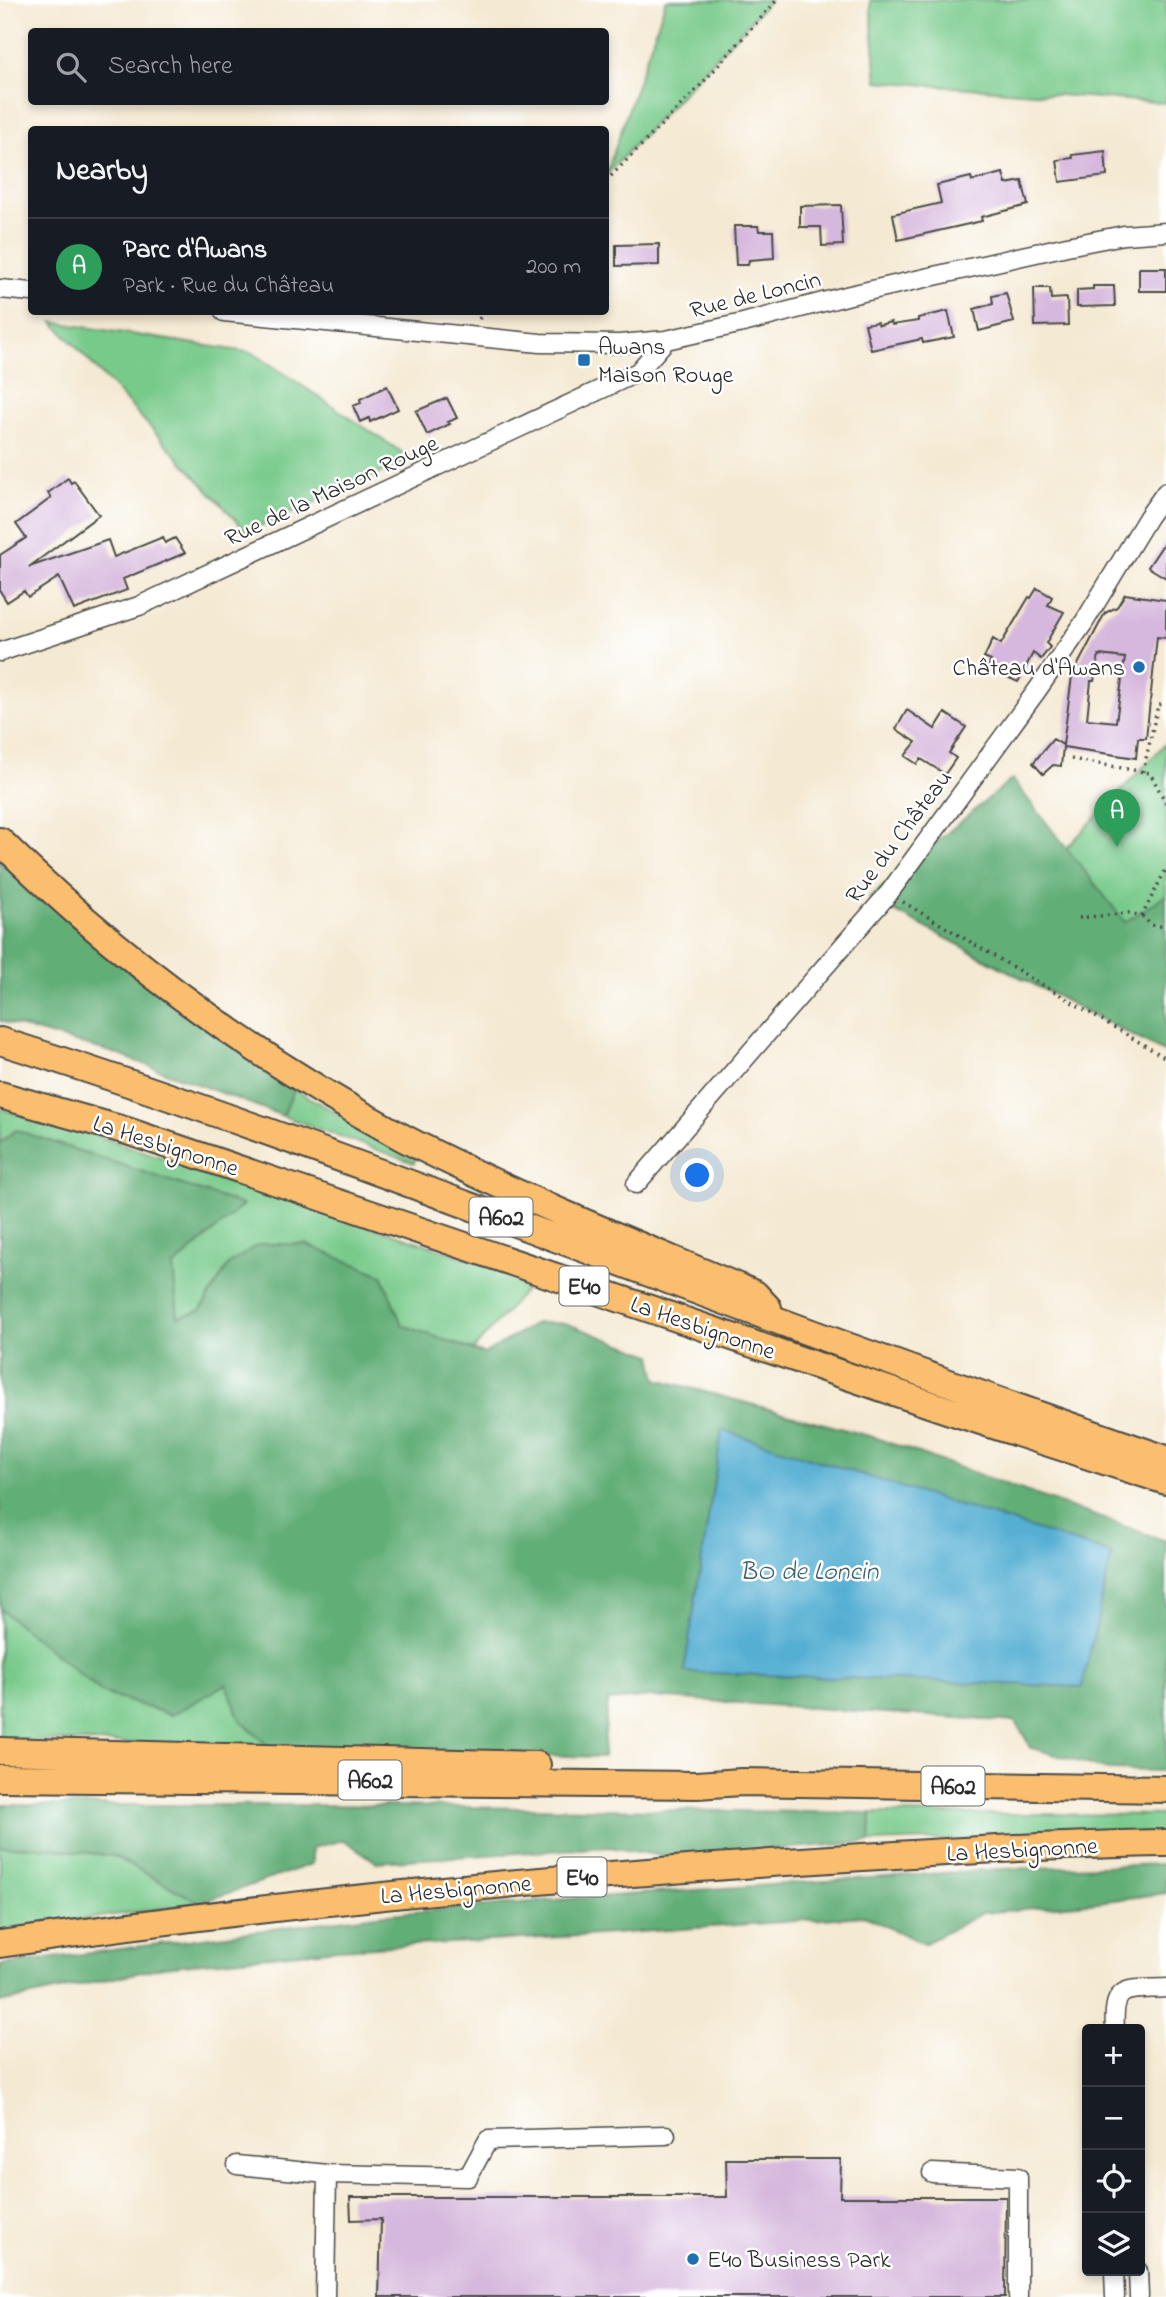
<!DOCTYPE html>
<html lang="en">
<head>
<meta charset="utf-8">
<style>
	:root { --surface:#171b24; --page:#20242c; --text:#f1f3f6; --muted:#9ea1a6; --line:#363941; --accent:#2563eb }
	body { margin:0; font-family:"Indie Flower",sans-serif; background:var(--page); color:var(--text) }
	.controls { position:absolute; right:21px; bottom:21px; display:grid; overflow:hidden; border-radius:7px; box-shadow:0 4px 10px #0003 }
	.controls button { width:63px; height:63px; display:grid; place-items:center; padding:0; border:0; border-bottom:2px solid var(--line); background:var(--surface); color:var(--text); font:35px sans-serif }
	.you { position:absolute; left:698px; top:1176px; width:24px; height:24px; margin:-18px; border:5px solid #fff; border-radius:50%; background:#1a73e8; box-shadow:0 0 0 10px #1a73e833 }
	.badge { display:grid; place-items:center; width:46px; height:46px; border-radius:50%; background:var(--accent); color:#fff; font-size:23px; font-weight:700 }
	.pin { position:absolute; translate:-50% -58px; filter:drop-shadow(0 2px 4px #0008) }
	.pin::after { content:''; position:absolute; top:37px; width:24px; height:21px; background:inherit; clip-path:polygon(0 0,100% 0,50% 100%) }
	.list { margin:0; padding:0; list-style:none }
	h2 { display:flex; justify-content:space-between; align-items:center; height:91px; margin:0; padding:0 28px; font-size:30px }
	h2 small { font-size:23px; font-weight:400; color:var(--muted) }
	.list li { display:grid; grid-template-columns:46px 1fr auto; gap:21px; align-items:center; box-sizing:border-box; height:98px; padding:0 28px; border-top:2px solid var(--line) }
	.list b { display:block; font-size:26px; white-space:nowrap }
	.list p { margin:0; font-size:23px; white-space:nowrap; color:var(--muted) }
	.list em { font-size:23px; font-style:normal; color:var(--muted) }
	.icon { flex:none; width:38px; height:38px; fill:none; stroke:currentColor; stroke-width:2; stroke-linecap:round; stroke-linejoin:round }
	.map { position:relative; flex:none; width:1166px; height:2297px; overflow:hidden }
	.search { position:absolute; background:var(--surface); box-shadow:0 4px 10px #0003; left:28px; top:28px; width:581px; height:77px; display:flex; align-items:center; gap:18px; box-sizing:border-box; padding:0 24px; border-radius:7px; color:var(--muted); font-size:26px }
	.panel { position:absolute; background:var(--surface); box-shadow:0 4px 10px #0003; left:28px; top:126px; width:581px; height:189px; border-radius:7px }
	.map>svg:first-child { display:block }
	.green { fill:#78ca8b; stroke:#527a5b; stroke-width:2 }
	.forest { fill:#62ae77; stroke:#466c51; stroke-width:2 }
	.water { fill:#55afd3; stroke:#406d7f; stroke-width:2 }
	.building { fill:#d6b7dd; fill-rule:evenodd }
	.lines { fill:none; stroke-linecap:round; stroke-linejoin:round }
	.minor-casing { stroke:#494844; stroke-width:21 }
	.highway-casing { stroke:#494844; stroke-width:30 }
	.path { stroke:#494844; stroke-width:3.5; stroke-dasharray:2 5; stroke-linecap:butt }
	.minor { stroke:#fff; stroke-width:18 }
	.highway { stroke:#fabe6e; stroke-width:26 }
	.poi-dot { fill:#1f6fb2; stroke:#fff; stroke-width:2.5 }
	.labels { text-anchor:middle; stroke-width:5; stroke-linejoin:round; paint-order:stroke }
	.shield { fill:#fff; stroke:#6b6b6b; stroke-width:2 }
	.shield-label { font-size:23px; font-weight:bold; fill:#2b2b2b }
	.street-label { font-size:24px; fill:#2b2b2b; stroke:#fff }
	.poi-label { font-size:24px; fill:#2b2b2b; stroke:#fff; text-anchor:start }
	.water-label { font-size:26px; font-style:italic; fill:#3c606e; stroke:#fff }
</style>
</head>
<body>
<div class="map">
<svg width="1166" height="2297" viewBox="0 0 1166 2297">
	<rect width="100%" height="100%" fill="#fff"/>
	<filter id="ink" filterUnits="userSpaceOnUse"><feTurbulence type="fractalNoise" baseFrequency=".0143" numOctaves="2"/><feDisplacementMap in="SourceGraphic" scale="14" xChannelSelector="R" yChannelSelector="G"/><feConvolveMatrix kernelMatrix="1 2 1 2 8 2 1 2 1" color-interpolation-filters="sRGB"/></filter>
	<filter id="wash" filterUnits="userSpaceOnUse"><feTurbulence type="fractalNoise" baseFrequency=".00686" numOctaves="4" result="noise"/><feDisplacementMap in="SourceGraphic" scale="28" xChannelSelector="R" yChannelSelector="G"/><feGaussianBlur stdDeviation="1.57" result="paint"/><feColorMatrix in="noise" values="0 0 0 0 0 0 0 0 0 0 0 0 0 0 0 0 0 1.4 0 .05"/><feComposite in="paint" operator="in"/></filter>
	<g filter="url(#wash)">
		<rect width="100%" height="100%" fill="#f4e9d2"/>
		<!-- green -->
		<path class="green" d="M 666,0 L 770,0 L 606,175 Z
			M 870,0 L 1166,0 L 1166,103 L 877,81 Z
			M 53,322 L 253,353 L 412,459 L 247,532 Z
			M 1166,743 L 1166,1053 L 969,951 Z
			M 294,1089 L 416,1157 L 414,1163 L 283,1116 Z
			M 0,1109 L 70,1127 L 534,1280 L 473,1350 L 402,1325 L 382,1275 L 229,1264 L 200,1311 L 178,1317 L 173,1267 L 242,1205 L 16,1130 L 0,1143 Z
			M 0,1609 L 103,1693 L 171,1715 L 227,1684 L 240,1720 L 270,1748 L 0,1739 Z
			M 871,1813 L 1166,1815 L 1166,1833 L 870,1842 Z
			M 0,1847 L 39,1847 L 114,1856 L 200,1903 L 0,1931 Z"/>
		<!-- forest -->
		<path class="forest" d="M 1012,779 L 1125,922 L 1166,895 L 1166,1053 L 869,898 Z
			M 0,858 L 294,1089 L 283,1116 L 114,1053 L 0,1021 Z
			M 16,1130 L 243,1205 L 173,1267 L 178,1317 L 200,1311 L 229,1264 L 260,1244 L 305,1244 L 382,1275 L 402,1325 L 473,1350 L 484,1354 L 536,1323 L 565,1323 L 652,1355 L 657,1379 L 873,1437 L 1166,1541 L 1166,1771 L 1108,1770 L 1031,1748 L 1016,1722 L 652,1697 L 608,1701 L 603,1757 L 270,1748 L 240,1720 L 227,1684 L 171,1715 L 103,1693 L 0,1609 L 0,1143 Z
			M 0,1805 L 326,1805 L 871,1813 L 870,1842 L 667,1857 L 610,1847 L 376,1862 L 344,1840 L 312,1848 L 312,1864 L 200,1903 L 114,1856 L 39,1847 L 0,1847 Z
			M 1166,1864 L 1166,1893 L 1098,1902 L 982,1913 L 924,1944 L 864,1916 L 598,1935 L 338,1949 L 164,1967 L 0,2003 L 0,1965 L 377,1915 L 567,1899 L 1000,1869 Z"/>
		<!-- water -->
		<path class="water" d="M 722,1430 L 1112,1554 L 1082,1687 L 684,1672 Z"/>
		<g id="blocks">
			<!-- building -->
			<path class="building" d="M 1105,151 L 1107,176 L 1060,182 L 1057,160 L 1073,158 L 1072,155 Z
				M 1003,173 L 1006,184 L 1022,181 L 1028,205 L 981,217 L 982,221 L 898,240 L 893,214 L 941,203 L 937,185 L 971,177 L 972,181 Z
				M 841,205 L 843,245 L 822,246 L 821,227 L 800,227 L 800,206 Z
				M 734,226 L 758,226 L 759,231 L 773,231 L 774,258 L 749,260 L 748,265 L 736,265 Z
				M 659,244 L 659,265 L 616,266 L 616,245 Z
				M 1139,268 L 1166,268 L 1166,291 L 1139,291 Z
				M 1093,286 L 1114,286 L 1115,306 L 1077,307 L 1077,290 L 1093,289 Z
				M 1034,288 L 1050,288 L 1051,299 L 1067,298 L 1068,325 L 1035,326 Z
				M 1006,293 L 1014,322 L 979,331 L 974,309 L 993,304 L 992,296 Z
				M 948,311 L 954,337 L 923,343 L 922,339 L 871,350 L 865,324 L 877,322 L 879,325 L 891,322 L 892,325 L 918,321 L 918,318 Z
				M 387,386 L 398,409 L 370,422 L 369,418 L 360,422 L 353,406 L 361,403 L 360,399 Z
				M 447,398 L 457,418 L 448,422 L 450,424 L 427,435 L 416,411 Z
				M 68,478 L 71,483 L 74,481 L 99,515 L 29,567 L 108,540 L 114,557 L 163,537 L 165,543 L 175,538 L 185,553 L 123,579 L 127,590 L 74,610 L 59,577 L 28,597 L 24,591 L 7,602 L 0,591 L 0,555 L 26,538 L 16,524 L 51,498 L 48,493 Z
				M 1166,540 L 1166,578 L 1148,567 Z
				M 1037,588 L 1052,597 L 1048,605 L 1064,612 L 1046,643 L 1050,647 L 1041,659 L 1033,653 L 1018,682 L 987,668 L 991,661 L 984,658 L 993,639 L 1001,644 L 1029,597 L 1031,598 Z
				M 1125,594 L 1166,600 L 1166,638 L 1157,637 L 1146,738 L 1138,738 L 1136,758 L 1063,747 L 1061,766 L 1053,765 L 1043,774 L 1033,763 L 1053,739 L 1063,745 L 1072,676 L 1105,613 L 1117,607 ZM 1099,655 L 1125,658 L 1116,722 L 1087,719 L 1091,681 L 1094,681 Z
				M 907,710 L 935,729 L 945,713 L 966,727 L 949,753 L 956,758 L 945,774 L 921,759 L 917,764 L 905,756 L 916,742 L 896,729 Z
				M 726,2159 L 841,2159 L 840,2197 L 1006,2197 L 1005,2297 L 379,2297 L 381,2219 L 351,2220 L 350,2197 L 727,2197 Z"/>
		</g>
	</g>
	<g filter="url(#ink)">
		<use href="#blocks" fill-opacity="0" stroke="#494844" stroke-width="2"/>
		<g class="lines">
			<defs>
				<path id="minor" d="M 0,289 L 32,292
					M 224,312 L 540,343 L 619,344 L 666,340 L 743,323 L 850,295 L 1067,246 L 1124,235 L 1166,232
					M 0,652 L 139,606 L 638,372 L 666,340
					M 636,1184 L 889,893 L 1038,689 L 1083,624 L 1148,517 L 1166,492
					M 1115,2029 C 1112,1983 1127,1990 1166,1988
					M 237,2165 L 327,2174
					M 932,2173 L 1018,2177 L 1018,2297
					M 1114,2271 L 1115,2297
					M 1138,2271 L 1139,2297
					M 325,2297 L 327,2174 L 468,2177 L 488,2140 L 666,2135"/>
				<path id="highway" d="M 0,841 C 117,957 254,1056 398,1135 C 418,1146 439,1156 460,1166 C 556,1213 656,1252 755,1294 L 768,1308
					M 0,1041 C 214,1108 423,1189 633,1267 C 810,1333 987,1398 1166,1459
					M 0,1095 L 127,1131 L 947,1410 L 1166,1481
					M 0,1751 L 537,1765
					M 0,1778 L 697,1785 L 741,1782 L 1166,1789
					M 0,1944 C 266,1905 533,1878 802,1861 C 923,1853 1045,1845 1166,1843"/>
			</defs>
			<!-- minor casing -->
			<use href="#minor" class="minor-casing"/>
			<!-- highway casing -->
			<use href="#highway" class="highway-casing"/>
			<!-- path -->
			<path class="path" d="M 606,181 L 697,89 L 777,0
				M 479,319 L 484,312
				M 1071,759 L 1150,773 L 1166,803
				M 1143,772 L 1158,705 L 1166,704
				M 903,902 L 1166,1058
				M 1142,916 L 1151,925 L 1166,927
				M 1079,918 L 1129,913 L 1142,916 L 1166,869"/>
			<!-- minor -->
			<use href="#minor" class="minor"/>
			<!-- highway -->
			<use href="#highway" class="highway"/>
		</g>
	</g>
	<!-- markers -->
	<g class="poi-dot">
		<rect x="577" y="353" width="14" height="14" rx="3.5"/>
		<circle cx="1139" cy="667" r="7"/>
		<circle cx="693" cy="2259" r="7"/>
	</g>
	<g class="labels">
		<!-- shield labels -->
		<g class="shield">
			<rect x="469.5" y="1197.5" width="63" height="39" rx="5"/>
			<rect x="559.5" y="1266.5" width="49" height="39" rx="5"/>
			<rect x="338.5" y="1760.5" width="63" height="39" rx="5"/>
			<rect x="921.5" y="1766.5" width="63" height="39" rx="5"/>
			<rect x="557.5" y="1857.5" width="49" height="39" rx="5"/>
		</g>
		<g class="shield-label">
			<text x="501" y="1225">A602</text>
			<text x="584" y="1294">E40</text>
			<text x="370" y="1788">A602</text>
			<text x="953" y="1794">A602</text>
			<text x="582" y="1885">E40</text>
		</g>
		<!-- street labels -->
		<g class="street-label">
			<text transform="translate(755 294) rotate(-14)" y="8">Rue de Loncin</text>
			<text transform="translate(331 490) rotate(-25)" y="8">Rue de la Maison Rouge</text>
			<text transform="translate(898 836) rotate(-53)" y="8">Rue du Château</text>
			<text transform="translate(166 1145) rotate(18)" y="8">La Hesbignonne</text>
			<text transform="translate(703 1327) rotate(19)" y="8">La Hesbignonne</text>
			<text transform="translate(1022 1849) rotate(-3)" y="8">La Hesbignonne</text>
			<text transform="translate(456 1889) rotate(-5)" y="8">La Hesbignonne</text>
		</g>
		<!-- poi labels -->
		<g class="poi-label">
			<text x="598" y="354">Awans<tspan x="598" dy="28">Maison Rouge</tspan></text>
			<text x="1125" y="675" text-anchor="end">Château d'Awans</text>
			<text x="707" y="2267">E40 Business Park</text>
		</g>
		<!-- water labels -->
		<g class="water-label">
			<text x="809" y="1579">BO de Loncin</text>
		</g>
	</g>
</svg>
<div class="controls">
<button>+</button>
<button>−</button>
<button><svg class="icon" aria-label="locate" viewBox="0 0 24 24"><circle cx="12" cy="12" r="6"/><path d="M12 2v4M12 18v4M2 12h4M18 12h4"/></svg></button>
<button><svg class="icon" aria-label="layers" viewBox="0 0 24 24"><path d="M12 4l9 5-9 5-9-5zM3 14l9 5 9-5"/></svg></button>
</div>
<div class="you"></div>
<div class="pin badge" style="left:1117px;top:847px;background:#2e9e5b">A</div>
<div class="search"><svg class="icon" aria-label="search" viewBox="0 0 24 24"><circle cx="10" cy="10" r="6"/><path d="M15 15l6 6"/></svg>Search here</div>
<section class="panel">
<h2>Nearby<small></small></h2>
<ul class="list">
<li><span class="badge" style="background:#2e9e5b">A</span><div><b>Parc d'Awans</b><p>Park · Rue du Château</p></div><em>200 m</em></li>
</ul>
</section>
</div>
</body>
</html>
